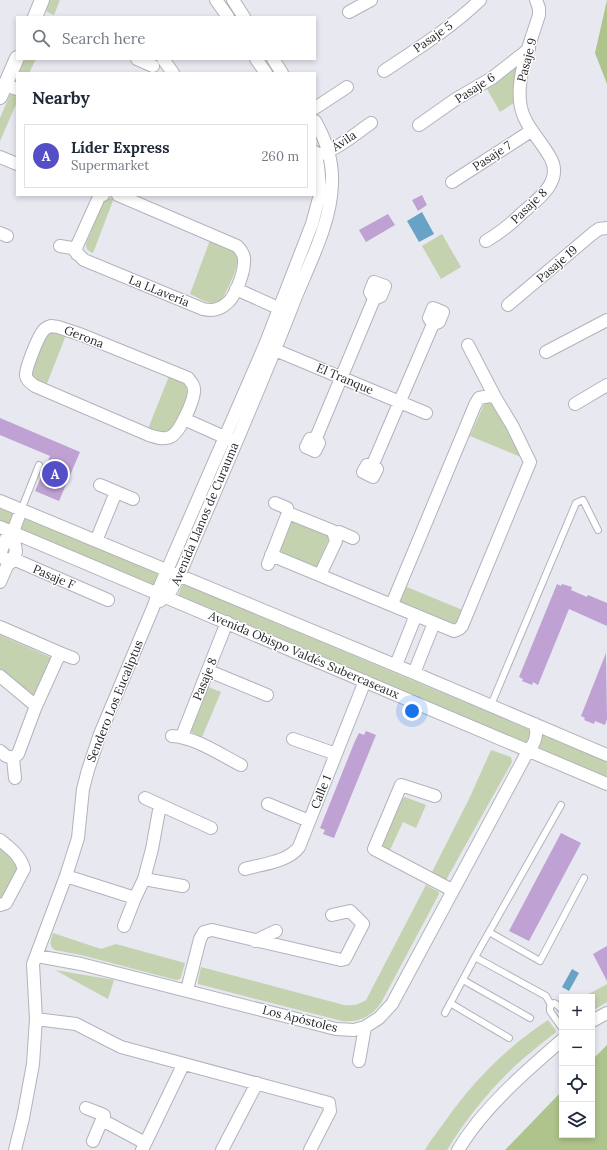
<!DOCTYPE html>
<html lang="en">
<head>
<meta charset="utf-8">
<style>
	:root { --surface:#fff; --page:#f2f2f3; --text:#1f2937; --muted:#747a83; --line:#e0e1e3; --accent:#554fc7 }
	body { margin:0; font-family:Lora,serif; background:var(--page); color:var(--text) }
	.controls { position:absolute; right:12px; bottom:12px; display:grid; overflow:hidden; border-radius:0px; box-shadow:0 2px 6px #0003 }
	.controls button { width:36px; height:36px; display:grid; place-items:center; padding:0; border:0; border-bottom:1px solid var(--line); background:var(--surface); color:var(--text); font:20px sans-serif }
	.you { position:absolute; left:412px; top:711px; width:14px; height:14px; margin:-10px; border:3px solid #fff; border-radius:50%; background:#1a73e8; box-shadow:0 0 0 6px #1a73e833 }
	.badge { display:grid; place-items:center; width:26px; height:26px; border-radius:50%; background:var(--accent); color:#fff; font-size:13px; font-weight:700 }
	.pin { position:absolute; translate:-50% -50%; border:2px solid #fff; box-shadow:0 1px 4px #0006 }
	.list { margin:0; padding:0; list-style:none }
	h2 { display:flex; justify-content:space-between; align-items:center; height:52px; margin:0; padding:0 16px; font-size:17px }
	h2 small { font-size:13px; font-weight:400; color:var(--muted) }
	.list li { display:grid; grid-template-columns:26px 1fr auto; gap:12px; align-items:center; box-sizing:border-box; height:64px; margin:0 8px 8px; padding:0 8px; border:1px solid var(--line); border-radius:0px }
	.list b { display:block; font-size:15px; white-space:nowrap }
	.list p { margin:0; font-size:13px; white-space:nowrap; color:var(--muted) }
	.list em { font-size:13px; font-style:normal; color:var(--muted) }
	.icon { flex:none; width:22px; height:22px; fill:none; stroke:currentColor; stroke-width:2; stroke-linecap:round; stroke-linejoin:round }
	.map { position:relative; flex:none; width:607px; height:1150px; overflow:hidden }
	.search { position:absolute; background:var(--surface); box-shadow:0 2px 6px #0003; left:16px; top:16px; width:300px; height:44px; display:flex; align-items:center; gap:10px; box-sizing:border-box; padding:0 14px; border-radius:0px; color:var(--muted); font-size:15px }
	.panel { position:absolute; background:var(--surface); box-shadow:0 2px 6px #0003; left:16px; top:72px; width:300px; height:124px; border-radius:0px }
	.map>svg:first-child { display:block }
	.green { fill:#c4d2af }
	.forest { fill:#afc48c }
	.water { fill:#68a3c5 }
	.building { fill:#bfa1d4 }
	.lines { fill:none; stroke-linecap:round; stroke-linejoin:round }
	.service-casing { stroke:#b2b3bb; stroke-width:8 }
	.minor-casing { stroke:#b2b3bb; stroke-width:14 }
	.tertiary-casing { stroke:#b2b3bb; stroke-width:16 }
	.service { stroke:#fff; stroke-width:6 }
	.minor { stroke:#fff; stroke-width:12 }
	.tertiary { stroke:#fff; stroke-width:14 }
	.labels { text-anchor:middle; stroke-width:3; stroke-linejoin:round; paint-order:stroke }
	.street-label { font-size:12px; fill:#28282b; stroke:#fff }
</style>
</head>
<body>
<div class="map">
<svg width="607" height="1150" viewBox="0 0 607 1150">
	<rect width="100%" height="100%" fill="#e7e8f0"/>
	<!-- green -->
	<path class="green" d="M 49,0 L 60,0 L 54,15 L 47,12 L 46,8 Z
		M 25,59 L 36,59 L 29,73 L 19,73 Z
		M 521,61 L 514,103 L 500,112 L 486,87 Z
		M 13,93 L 17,95 L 17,102 L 0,141 L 0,118 L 10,95 Z
		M 110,198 L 114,198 L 93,253 C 88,251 86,249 86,244 L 102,204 L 104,201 Z
		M 442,234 L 461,267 L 441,279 L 422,246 Z
		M 210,240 L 236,252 C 241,266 229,285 223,298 C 214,309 201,299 190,294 Z
		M 50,331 L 66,335 L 46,386 L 29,377 L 47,333 Z
		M 169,376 C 175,379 182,381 186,386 C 191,394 176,421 172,429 C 164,435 156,432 148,429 Z
		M 485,402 L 491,402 L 497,409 L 523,458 L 470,436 Z
		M 225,447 L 229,448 L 182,559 L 178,557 Z
		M 0,507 L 14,513 L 10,525 L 0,521 Z
		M 23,517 L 161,575 L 156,586 L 19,528 Z
		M 292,521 L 330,536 L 316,568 L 277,551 Z
		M 183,584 L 607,762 L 607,777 L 178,595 Z
		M 402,585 L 465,611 L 456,627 L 399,605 L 397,598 Z
		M 0,635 L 52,658 L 33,697 L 0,669 Z
		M 206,686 L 221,692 L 202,737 L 187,730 Z
		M 491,750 L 511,757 L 512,762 L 446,880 L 432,872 L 469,799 Z
		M 405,797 L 426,805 L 416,828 L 403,822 L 389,852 L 383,849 L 383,845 L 402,798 Z
		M 0,847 L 15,859 L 17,870 L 5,899 L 0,901 Z
		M 426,885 L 439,892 L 439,894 L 381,1003 C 372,1016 359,1023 342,1021 L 198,984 L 198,981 L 201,967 L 344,1005 C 352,1006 358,1005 366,1000 Z
		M 53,933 L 101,949 L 116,944 L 185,963 L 181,977 L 180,979 L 176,980 L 81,955 L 55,950 C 48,946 51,939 53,933 Z
		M 55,970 L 114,980 L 108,999 Z
		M 607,984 L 607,1002 L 592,1011 L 592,997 L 583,997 Z
		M 548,1020 L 556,1031 L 555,1033 C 542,1043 529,1053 517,1064 C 490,1089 466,1119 447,1150 L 425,1150 C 431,1139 439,1130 446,1120 C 474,1080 507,1047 548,1020 Z"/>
	<!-- forest -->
	<path class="forest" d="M 607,0 L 607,84 L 595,53 Z
		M 607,1045 L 607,1150 L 505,1150 L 562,1091 L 562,1135 L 592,1135 L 592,1060 Z"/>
	<!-- water -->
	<path class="water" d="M 422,212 L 434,234 L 419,242 L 407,221 Z
		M 572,969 L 579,973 L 569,991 L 562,987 Z"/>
	<!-- building -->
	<path class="building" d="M 422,195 L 427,205 L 418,211 L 412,200 Z
		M 388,214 L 395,225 L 366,242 L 359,230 Z
		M 0,418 L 80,452 L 59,501 L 35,491 L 50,456 L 0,435 Z
		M 557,584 L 561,586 L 562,584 L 572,587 L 571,590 L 587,597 L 588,595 L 607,603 L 607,626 L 569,609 L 538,685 L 533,682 L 532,685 L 522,681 L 523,679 L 519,677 Z
		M 606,653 L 607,719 L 605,725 L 595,721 L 594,724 L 584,720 L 585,718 L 581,716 Z
		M 366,731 L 376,735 L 334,838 L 323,834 L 325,830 L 320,828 L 355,741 L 359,733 L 364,735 Z
		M 561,833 L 581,843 L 529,941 L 509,931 Z
		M 607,946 L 607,981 L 593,954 Z"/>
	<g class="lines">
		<defs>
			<path id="service" d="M 21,510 L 39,465
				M 491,705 L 576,503 L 583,500 L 598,530
				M 489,932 L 540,961 L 584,878
				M 463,980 L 530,1018
				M 450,1003 L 509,1038
				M 551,1005 L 546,996 L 475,957 L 561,805
				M 562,1010 L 556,1004 L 554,1003 L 550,1007 L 550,1011 L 562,1028
				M 445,1013 L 475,957"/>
			<path id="minor" d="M 216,0 L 228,17
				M 233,0 L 244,17
				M 349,12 L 371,0
				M 137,59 L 153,66
				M 163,59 L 173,73
				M 256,59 L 266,73
				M 273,59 L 282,73
				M 384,71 C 417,49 451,28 480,0
				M 5,85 L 17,89
				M 315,108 L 347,87
				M 419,125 L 456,99 L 492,78 L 529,49
				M 321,154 C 339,148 355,134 371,123
				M 0,157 L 17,164
				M 452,182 L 531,131
				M 0,233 L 7,236
				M 486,241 C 500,233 511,224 522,213 C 537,200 563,182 551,159 C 541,139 522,125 520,101 C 517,74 531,41 539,15 L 539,8 L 536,0
				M 60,246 L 72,248 L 84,260 L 203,309 C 211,311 219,310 226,304 C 235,298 244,273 244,262 C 245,256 241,250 237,246 L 118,195
				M 77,254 L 76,248 L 99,197 L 103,195
				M 374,282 L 385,286 L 381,296 L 374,299 L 370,292 Z
				M 236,289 L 287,312
				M 508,305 L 592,234 L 599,229 L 607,228
				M 433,308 L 443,312 L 439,322 L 433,324 L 429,318 Z
				M 51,326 L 58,327 L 82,335 L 188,378 C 191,382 195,386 194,392 C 193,402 180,433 170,437 C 163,440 155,437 149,435 L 35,386 C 31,383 27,381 26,376 C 25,369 38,337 43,331 C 45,328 48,327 51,326 Z
				M 468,345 L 495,397
				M 268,347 L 426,413
				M 546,352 L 607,320
				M 575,404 L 607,385
				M 184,419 L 231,440
				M 316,438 L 374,299
				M 316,438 L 319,443 L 315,451 L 306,447 L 310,439 Z
				M 373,464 L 433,324
				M 373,464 L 377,469 L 373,477 L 363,472 L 367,465 Z
				M 100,485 L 133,499
				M 0,501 L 414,673 L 607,755
				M 288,513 L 333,531 L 336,541 L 320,575
				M 0,527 L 607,784
				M 335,534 L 339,532 L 353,538
				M 96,541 L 116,492
				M 0,554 L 9,531
				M 271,555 L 454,631 L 459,629 L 462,626 L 530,462 L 513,427 L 495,397 L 490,396 L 479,398 L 475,405 L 392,604
				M 0,557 L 12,561 L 18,561 L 108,600
				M 268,564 L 288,513 L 287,508 L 275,503
				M 0,582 L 7,566 L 12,561 L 16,552 L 13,532 L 21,510
				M 160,601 L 169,594 L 179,576 C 218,484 259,392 295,299 C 309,264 331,223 332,184 C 333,162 326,140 315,121
				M 0,627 L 60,653 L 73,658
				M 396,665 L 416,615
				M 209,671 L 267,695
				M 414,673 L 434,623
				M 0,676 L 36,706
				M 172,736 C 195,737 221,755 241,765
				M 182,736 L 227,622
				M 293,739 L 336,754
				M 0,751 L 6,756 L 13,758
				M 15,778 L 13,758 L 18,754 L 36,706 L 60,653
				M 435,796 L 401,785 L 374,849 L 452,890
				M 145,798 L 211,828
				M 268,804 L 309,821
				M 0,840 C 11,849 20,855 24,869 L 6,903 L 0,905
				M 245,869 C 262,864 288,862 299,847 L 365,681
				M 66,876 L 135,898
				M 144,879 L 183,886
				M 124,926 L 135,898 L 144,879 L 152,849 L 160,805
				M 255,941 L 276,931
				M 37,956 L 81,964 L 336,1029 L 354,1030 L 365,1027 L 379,1018 L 392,1004 L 528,751 C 535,744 538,734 535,724
				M 187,990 L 200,939 L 204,932 L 212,930 L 341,960 L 345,959 L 363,924 L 350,911 L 332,915
				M 36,1019 L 76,1024 L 121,1047 L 329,1103 L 330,1111 L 310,1150
				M 592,1021 L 607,1013
				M 359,1061 L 365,1027
				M 86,1108 L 104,1115 L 93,1141
				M 102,1120 L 145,1143
				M 15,1150 L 23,1118 L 33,1064 L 36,1019 L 33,964 L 66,876 L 78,838 L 83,789 L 88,770 L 100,734 L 155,603 L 158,591 L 265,345 L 312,224 L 319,198 L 320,187 L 318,166 L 315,152
				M 142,1150 L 183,1065
				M 222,1150 L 257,1083
				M 458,1150 C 484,1107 524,1073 562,1040"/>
			<path id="tertiary" d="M 35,17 L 42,0
				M 0,97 L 17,58"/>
		</defs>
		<!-- service casing -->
		<use href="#service" class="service-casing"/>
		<!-- minor casing -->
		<use href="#minor" class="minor-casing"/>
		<!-- tertiary casing -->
		<use href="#tertiary" class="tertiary-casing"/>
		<!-- service -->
		<use href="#service" class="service"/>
		<!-- minor -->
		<use href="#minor" class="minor"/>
		<!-- tertiary -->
		<use href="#tertiary" class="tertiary"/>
	</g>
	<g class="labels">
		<!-- street labels -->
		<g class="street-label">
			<text transform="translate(433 37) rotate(-35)" y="4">Pasaje 5</text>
			<text transform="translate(527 60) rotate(-75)" y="4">Pasaje 9</text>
			<text transform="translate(475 88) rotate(-33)" y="4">Pasaje 6</text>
			<text transform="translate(344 141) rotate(-34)" y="4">Ávila</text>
			<text transform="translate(492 156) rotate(-33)" y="4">Pasaje 7</text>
			<text transform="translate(529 206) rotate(-44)" y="4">Pasaje 8</text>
			<text transform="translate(557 264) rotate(-41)" y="4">Pasaje 19</text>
			<text transform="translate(159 291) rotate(22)" y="4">La LLavería</text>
			<text transform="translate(84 337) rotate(21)" y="4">Gerona</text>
			<text transform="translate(345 379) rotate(23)" y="4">El Tranque</text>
			<text transform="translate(205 514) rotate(-67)" y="4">Avenida Llanos de Curauma</text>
			<text transform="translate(54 577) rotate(23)" y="4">Pasaje F</text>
			<text transform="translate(304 655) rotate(23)" y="4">Avenida Obispo Valdés Subercaseaux</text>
			<text transform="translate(205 679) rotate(-68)" y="4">Pasaje 8</text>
			<text transform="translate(115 701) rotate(-68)" y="4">Sendero Los Eucaliptus</text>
			<text transform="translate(321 792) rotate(-68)" y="4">Calle 1</text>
			<text transform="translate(300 1019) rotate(14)" y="4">Los Apóstoles</text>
		</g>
	</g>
</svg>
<div class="controls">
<button>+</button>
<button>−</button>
<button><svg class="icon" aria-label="locate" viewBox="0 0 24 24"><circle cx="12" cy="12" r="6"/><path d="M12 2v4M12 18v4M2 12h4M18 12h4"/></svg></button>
<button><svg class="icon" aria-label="layers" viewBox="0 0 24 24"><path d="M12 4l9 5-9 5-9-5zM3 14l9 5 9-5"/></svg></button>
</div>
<div class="you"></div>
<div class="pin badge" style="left:55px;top:474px">A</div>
<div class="search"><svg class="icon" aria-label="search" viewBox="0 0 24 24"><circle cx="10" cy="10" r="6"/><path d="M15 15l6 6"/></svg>Search here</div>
<section class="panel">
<h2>Nearby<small></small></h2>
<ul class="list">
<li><span class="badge">A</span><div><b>Líder Express</b><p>Supermarket</p></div><em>260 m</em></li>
</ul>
</section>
</div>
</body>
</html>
